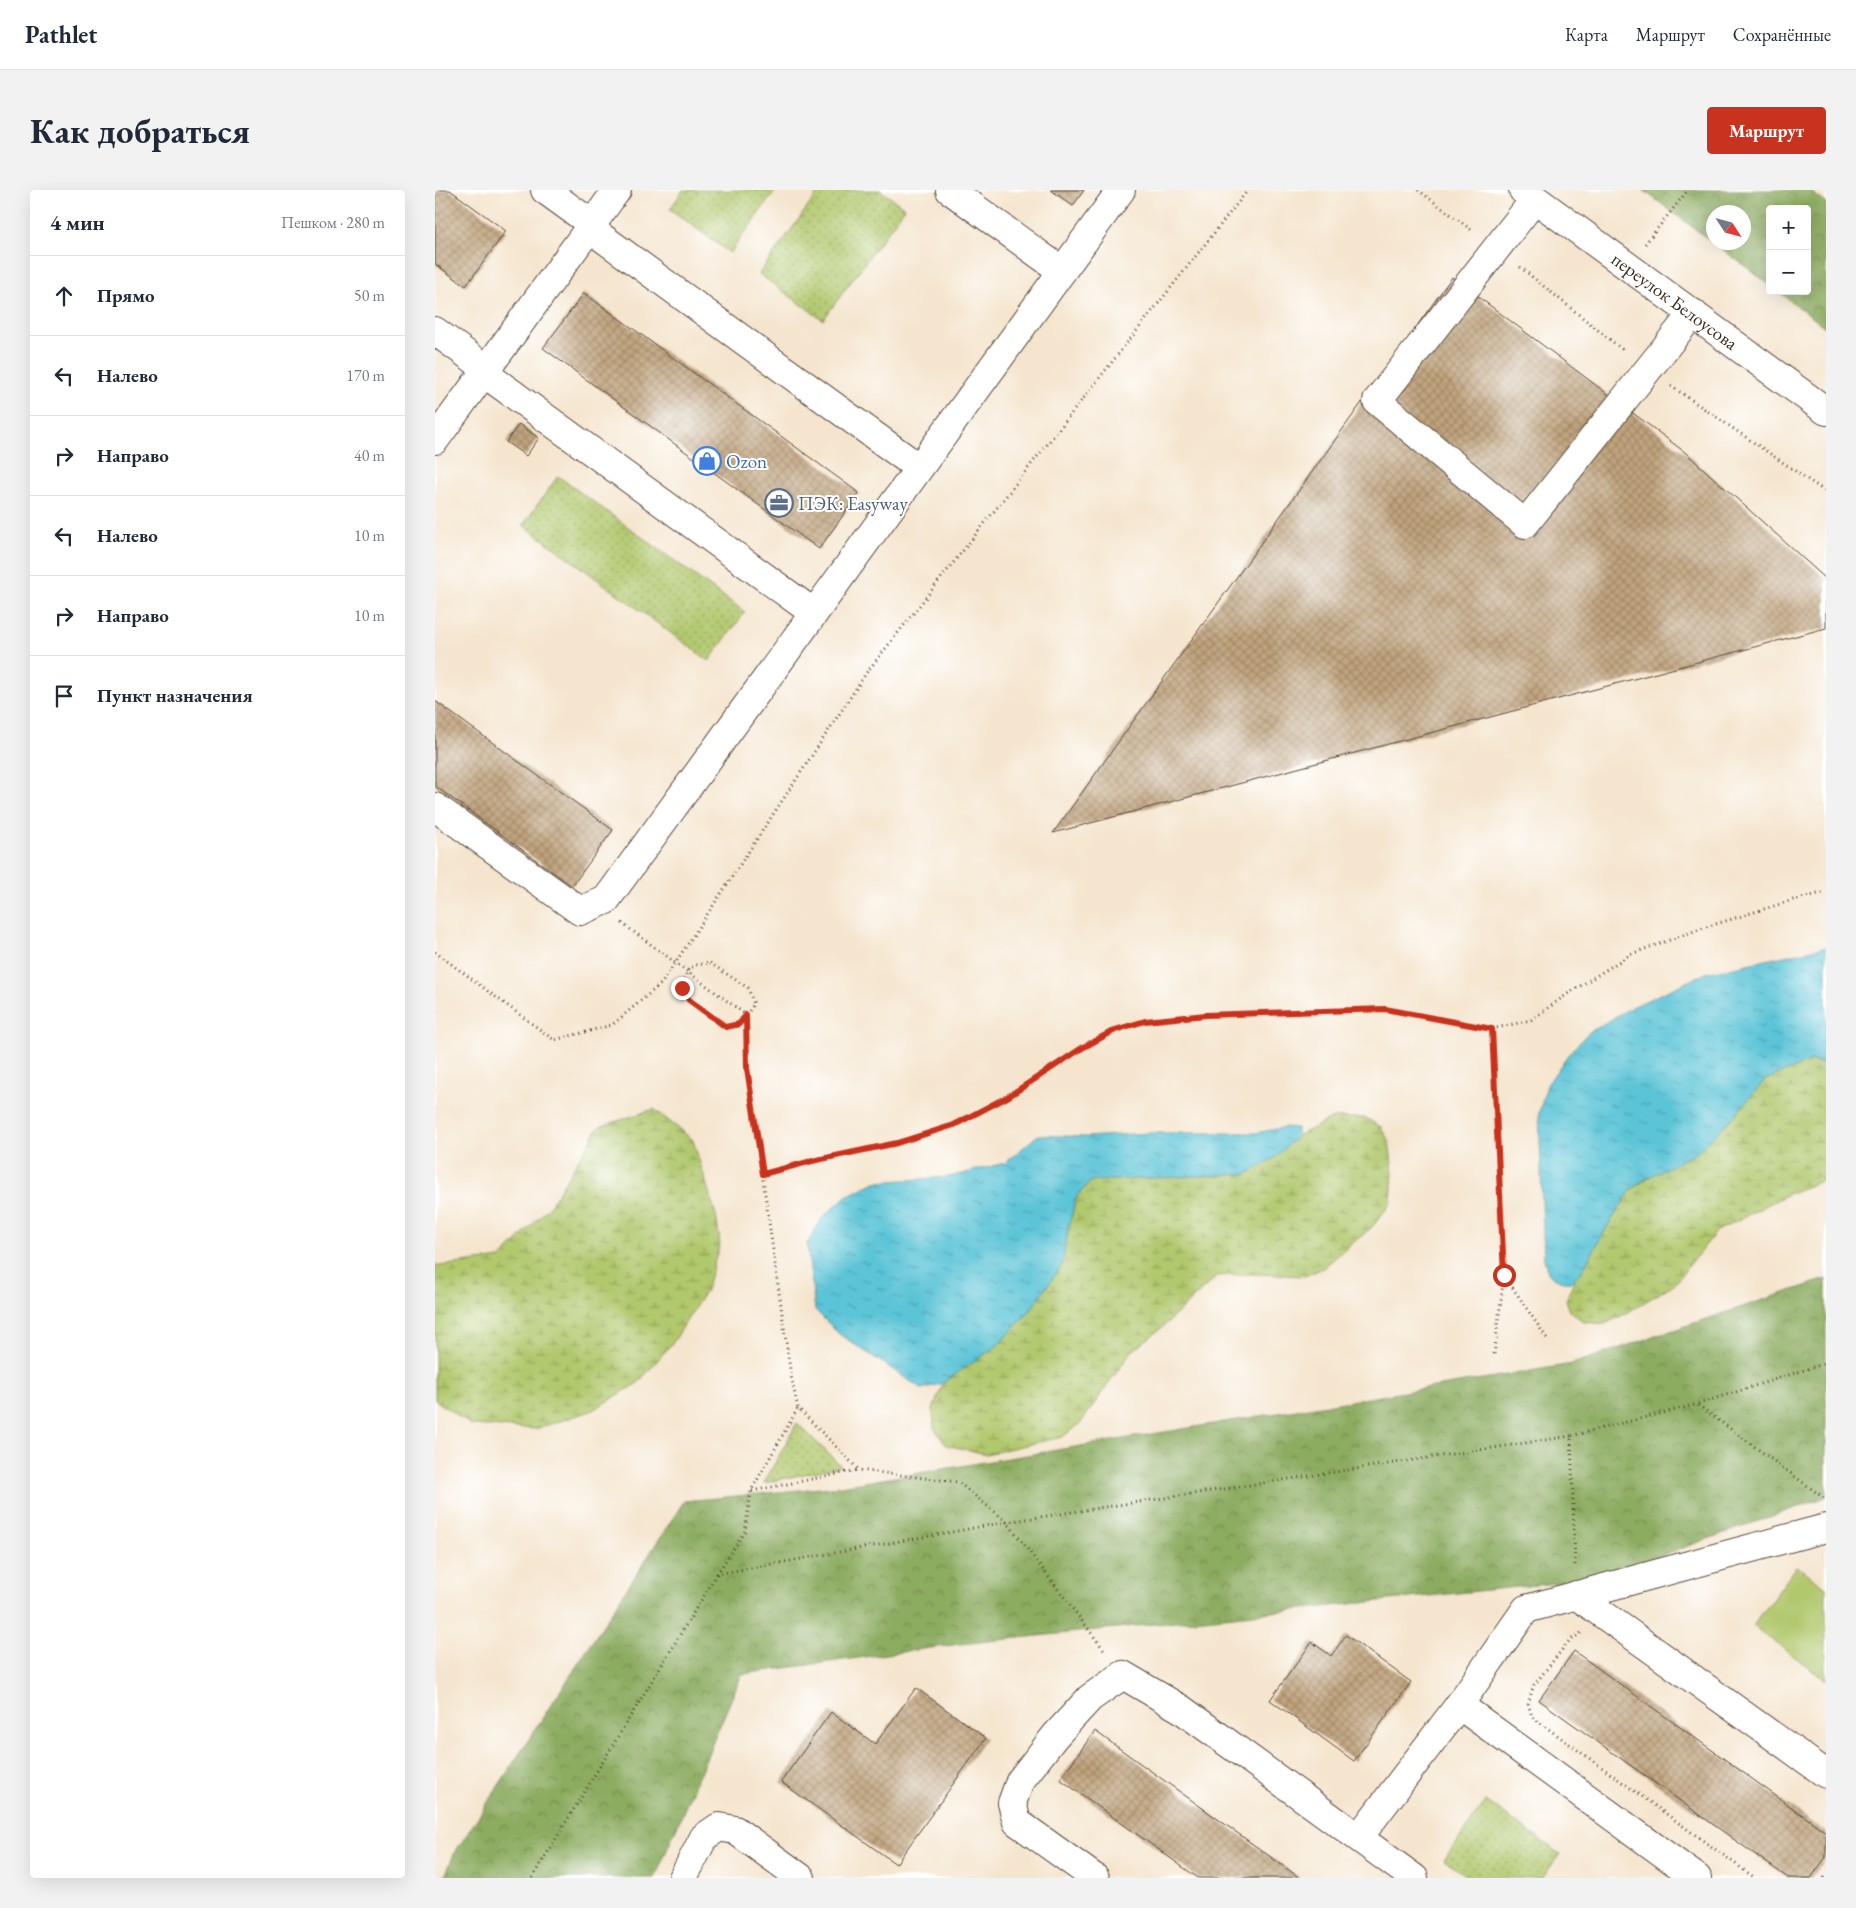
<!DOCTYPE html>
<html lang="ru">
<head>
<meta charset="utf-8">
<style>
	:root { --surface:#fff; --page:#f2f2f3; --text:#1f2937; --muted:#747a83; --line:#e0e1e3; --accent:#c8321e }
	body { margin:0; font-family:"EB Garamond",serif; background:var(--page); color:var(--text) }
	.controls { position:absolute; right:15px; top:15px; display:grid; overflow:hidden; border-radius:5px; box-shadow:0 5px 20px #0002 }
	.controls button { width:45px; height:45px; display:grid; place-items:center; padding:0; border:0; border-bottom:1px solid var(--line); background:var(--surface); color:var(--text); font:25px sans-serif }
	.compass { position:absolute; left:1271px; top:15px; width:45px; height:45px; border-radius:50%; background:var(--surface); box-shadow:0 5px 20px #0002; rotate:126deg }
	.stop { position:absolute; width:15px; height:15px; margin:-11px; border:4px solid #c8321e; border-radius:50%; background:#fff }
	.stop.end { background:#c8321e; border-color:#fff; box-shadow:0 1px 5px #0008 }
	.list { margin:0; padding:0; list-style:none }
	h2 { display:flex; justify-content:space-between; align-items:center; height:65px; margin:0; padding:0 20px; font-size:21px }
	h2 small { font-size:16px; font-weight:400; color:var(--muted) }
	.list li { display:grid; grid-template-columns:32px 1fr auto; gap:15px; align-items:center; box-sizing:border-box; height:80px; padding:0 20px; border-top:1px solid var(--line) }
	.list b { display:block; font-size:19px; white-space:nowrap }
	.list em { font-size:16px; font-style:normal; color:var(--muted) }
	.icon { flex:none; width:28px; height:28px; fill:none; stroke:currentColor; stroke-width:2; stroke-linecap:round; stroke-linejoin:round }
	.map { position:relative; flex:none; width:1391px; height:1688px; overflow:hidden; border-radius:5px }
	header { display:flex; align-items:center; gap:30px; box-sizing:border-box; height:70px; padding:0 25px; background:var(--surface); border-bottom:1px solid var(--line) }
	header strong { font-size:24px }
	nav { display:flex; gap:28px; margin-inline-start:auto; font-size:18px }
	.intro { display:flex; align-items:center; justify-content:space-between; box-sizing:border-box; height:120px; padding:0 30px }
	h1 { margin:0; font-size:35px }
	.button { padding:12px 22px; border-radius:5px; background:var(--accent); color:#fff; font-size:18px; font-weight:700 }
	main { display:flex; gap:30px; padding:0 30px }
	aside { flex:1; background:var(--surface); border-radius:5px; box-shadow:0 5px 20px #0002 }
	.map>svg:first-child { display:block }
	.grass { fill:url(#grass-dots); stroke:#767946 }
	.forest { fill:url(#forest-crowns); stroke:#646b3f; fill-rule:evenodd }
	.wetland { fill:url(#wetland-marsh); stroke:#767946 }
	.garden { fill:#b1c86d; stroke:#767946 }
	.water { fill:url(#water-ripples); stroke:#4b777a }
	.building { fill:url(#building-cross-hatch) }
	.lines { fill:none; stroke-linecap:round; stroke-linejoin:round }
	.minor-casing { stroke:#574638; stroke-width:30 }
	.path { stroke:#574638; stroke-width:3; stroke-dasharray:1 4; stroke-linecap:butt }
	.minor { stroke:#fff; stroke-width:28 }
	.route { stroke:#c8321e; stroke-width:6 }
	.labels { text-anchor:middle; stroke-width:4; stroke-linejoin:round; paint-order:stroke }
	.street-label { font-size:19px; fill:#3b2a1e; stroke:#fff }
	.shop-label { font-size:19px; fill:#366cbe; stroke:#fff; text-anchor:start }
	.service-label { font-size:19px; fill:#4e5e75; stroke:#fff; text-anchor:start }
</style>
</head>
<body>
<header>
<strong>Pathlet</strong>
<nav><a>Карта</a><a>Маршрут</a><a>Сохранённые</a></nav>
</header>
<div class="intro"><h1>Как добраться</h1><a class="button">Маршрут</a></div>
<main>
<aside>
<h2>4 мин<small>Пешком · 280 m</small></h2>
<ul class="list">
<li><svg class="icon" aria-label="ahead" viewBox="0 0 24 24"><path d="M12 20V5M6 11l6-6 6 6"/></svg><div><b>Прямо</b></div><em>50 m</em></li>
<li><svg class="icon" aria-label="left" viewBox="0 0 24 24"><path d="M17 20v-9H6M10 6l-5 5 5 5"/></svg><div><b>Налево</b></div><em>170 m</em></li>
<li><svg class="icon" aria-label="right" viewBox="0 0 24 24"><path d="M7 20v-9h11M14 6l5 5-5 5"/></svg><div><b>Направо</b></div><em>40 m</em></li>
<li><svg class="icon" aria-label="left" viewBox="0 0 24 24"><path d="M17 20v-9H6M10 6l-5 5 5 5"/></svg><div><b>Налево</b></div><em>10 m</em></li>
<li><svg class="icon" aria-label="right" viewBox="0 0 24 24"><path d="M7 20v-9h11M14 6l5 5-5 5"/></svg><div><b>Направо</b></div><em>10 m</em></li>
<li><svg class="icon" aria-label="arrive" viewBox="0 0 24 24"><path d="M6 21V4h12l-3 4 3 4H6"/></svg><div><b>Пункт назначения</b></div></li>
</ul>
</aside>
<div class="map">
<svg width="1391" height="1688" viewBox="0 0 1391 1688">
	<defs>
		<pattern id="grass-dots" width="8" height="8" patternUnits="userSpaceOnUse" patternTransform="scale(1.25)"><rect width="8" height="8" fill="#b1c86d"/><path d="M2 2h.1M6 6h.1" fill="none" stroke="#91a359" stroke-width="1.8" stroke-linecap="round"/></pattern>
		<pattern id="forest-crowns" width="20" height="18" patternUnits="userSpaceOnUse" patternTransform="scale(1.25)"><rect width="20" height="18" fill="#8cac60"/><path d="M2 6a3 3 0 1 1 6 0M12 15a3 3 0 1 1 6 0" fill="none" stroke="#748c4f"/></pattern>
		<pattern id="wetland-marsh" width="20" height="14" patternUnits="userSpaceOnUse" patternTransform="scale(1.25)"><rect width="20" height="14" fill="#b1c86d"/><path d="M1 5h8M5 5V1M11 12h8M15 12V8" fill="none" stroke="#91a359"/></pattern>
		<pattern id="water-ripples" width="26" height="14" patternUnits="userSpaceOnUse" patternTransform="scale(1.25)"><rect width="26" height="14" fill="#5bc4d7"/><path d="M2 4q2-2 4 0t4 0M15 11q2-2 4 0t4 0" fill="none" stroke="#4c9fae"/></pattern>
		<pattern id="building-cross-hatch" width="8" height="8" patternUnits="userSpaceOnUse" patternTransform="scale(1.25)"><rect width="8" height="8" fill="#c1a47e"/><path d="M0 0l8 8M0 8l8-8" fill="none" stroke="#9e8667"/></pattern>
	</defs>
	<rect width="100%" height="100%" fill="#fff"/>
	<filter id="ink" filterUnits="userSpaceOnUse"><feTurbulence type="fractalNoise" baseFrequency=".02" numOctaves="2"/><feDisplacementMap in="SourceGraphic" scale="10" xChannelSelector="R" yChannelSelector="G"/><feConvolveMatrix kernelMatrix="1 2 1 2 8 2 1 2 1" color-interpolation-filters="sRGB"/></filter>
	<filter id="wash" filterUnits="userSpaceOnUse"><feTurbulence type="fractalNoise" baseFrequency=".0096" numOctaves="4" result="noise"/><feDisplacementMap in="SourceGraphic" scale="20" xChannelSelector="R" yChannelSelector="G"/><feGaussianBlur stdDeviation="1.12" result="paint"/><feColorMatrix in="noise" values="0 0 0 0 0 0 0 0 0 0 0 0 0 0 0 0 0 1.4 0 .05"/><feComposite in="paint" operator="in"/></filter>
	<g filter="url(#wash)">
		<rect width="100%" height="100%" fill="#f5e5ce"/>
		<!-- grass -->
		<path class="grass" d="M 248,0 L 341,0 L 295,63 L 235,19 Z
			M 385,0 L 445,0 L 470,18 L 388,130 L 324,84 Z
			M 123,286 L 310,422 L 274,471 L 88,335 Z
			M 362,1233 L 406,1276 L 329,1293 Z
			M 1051,1611 L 1125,1664 L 1107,1688 L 1035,1688 L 1009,1670 Z"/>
		<!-- forest -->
		<path class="forest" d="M 1208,0 L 1374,0 L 1391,13 L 1391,138 L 1343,101 L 1372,101 L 1372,19 L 1335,19 L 1335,95 ZM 1278,22 L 1308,22 L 1308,52 L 1278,52 Z
			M 1391,1089 L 1391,1307 L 1160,1389 L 525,1454 L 307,1484 L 220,1688 L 9,1688 L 19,1664 L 249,1311 L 406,1296 L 1137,1174 Z"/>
		<!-- wetland -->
		<path class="wetland" d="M 1376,871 L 1391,874 L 1391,989 L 1353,1004 L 1282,1041 L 1239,1094 L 1192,1123 L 1170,1134 L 1149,1132 L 1135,1121 L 1131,1110 L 1140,1088 L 1146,1082 L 1172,1037 L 1196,1000 L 1300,925 L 1330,890 Z
			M 219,919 L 258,950 L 281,1025 L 285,1054 L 271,1100 L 239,1151 L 203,1193 L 156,1221 L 100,1239 L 36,1235 L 0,1210 L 0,1074 L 4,1076 L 66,1068 L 114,1017 L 164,937 Z
			M 898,928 L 931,928 L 946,937 L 954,951 L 958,982 L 956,1013 L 937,1037 L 888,1078 L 870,1086 L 817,1084 L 782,1086 L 729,1136 L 696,1162 L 645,1234 L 627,1247 L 551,1264 L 511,1255 L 499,1238 L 498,1219 L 508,1193 L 563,1155 L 594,1122 L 627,1075 L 634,1035 L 642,1006 L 656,990 L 812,984 L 841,967 L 862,946 Z"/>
		<!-- garden -->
		<path class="garden" d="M 1362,1376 L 1391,1397 L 1391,1490 L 1318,1436 Z"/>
		<!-- water -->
		<path class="water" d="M 1391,757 L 1391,874 L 1376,871 L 1330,890 L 1300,925 L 1261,963 L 1210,989 L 1196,1000 L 1172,1037 L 1146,1082 L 1136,1092 C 1116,1089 1114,1089 1109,1069 L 1104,923 L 1112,895 L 1132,866 L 1153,843 L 1195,818 L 1271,783 Z
			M 851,937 L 862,938 L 862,946 L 841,967 L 812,984 L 656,991 L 642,1006 L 634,1035 L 627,1075 L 594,1122 L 563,1155 L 508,1193 L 487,1199 L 404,1144 L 380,1120 L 372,1054 L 387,1028 L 411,1006 L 440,992 L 514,987 L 570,973 L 603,945 L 651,947 L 714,943 L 821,943 Z"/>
		<g id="blocks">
			<!-- building -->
			<path class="building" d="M 0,0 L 15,0 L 71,41 L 31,96 L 0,74 Z
				M 616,0 L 649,0 L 638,16 Z
				M 1017,87 L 1251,263 L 1391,389 L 1391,438 L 618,643 Z
				M 149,103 L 424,303 L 384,359 L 108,158 Z
				M 84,234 L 104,248 L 91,266 L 71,252 Z
				M 0,511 L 178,640 L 137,696 L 0,596 Z
				M 911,1445 L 976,1492 L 919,1571 L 835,1510 L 877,1452 L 896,1466 Z
				M 1139,1461 L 1391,1642 L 1391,1667 L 1376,1688 L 1353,1688 L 1104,1510 Z
				M 481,1498 L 551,1548 L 461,1674 L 346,1592 L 396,1522 L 440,1554 Z
				M 660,1541 L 865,1688 L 763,1688 L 625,1589 Z"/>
		</g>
	</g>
	<g filter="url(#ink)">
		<use href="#blocks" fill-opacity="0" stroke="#574638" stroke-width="1"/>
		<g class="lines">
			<defs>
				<g id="minor">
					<path d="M 110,0 L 157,34"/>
					<path d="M 515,0 L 627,81"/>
					<path id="s1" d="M 1088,0 L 1391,221"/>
					<path d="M 1100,9 L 942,211 L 1090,334 L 1258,123"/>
					<path d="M 154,38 L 484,278"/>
					<path d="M 0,141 L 52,179"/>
					<path d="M 49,183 L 379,423"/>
					<path d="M 0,250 L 182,0"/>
					<path d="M 0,617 L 145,721 L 171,710 L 686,0"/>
					<path d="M 1141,1405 L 1391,1584"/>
					<path d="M 924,1647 L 1024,1515"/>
					<path d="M 248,1688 L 269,1647 L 284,1637 L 300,1640 L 366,1688"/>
					<path d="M 660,1688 L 582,1632 L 577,1613 L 585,1591 L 620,1546 L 655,1508 L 688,1485 L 746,1519 L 979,1688"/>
					<path d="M 1262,1688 L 1024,1515 L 1091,1419 L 1391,1338"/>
				</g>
			</defs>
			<!-- minor casing -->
			<use href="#minor" class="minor-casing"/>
			<!-- path -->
			<path class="path" d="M 983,0 L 1038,41
				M 1210,54 L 1253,0
				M 1085,77 L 1189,161
				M 1236,196 L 1391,302
				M 187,733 L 311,825 L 312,878 L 356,1186 L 363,1218 L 424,1280 L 523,1292 L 572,1332 L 670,1461
				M 0,762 L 119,850 L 177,835 L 227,793 L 432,482 L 813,0
				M 275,773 L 313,798 L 319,814 L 304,835 L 291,837 L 254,810 L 247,798 L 252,781 L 260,775 Z
				M 1057,839 L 1069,1085 L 1059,1166
				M 328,984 L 377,971 L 462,953 L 519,935 L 575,906 L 647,858 L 680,841 L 710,831 L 771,825 L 950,819 L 1057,839 L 1096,830 L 1131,805 L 1196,764 L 1268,738 L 1358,710 L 1391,702
				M 1069,1085 L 1113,1150
				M 1263,1215 L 1389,1308
				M 317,1301 L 423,1280
				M 1140,1375 L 1136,1246 L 1263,1214 L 1391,1173
				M 282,1384 L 310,1341 L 316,1301 L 363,1218
				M 1146,1443 L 1134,1451 L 1099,1495 L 1093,1513 L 1097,1527 L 1320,1688
				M 97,1688 L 282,1384 L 572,1332 L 1136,1246
				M 1389,1688 L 1391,1685"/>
			<!-- minor -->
			<use href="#minor" class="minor"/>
		</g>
	</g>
	<g class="lines" filter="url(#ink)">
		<!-- route -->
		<path class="route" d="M 247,798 L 254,810 L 291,837 L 304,834 L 311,825 L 312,878 L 328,984 L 377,971 L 462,953 L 519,935 L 574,906 L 647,858 L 680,840 L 710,831 L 771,825 L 950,819 L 1057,839 L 1069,1085"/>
	</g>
	<!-- icons -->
	<defs>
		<symbol id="shop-ring" viewBox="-11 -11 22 22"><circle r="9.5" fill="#fff" stroke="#3f7fe0" stroke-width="1.5"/><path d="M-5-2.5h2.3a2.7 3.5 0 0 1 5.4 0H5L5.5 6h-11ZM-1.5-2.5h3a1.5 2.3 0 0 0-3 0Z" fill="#3f7fe0"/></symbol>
		<symbol id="office-ring" viewBox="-11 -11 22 22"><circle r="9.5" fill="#fff" stroke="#5c6f8a" stroke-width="1.5"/><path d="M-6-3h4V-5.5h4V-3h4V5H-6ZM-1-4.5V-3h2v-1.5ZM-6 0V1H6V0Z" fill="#5c6f8a"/></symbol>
	</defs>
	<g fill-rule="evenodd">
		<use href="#shop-ring" x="256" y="255" width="32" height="32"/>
		<use href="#office-ring" x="328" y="297" width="32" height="32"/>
	</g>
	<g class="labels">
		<!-- street labels -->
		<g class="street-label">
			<text dy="7" stroke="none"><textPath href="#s1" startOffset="188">переулок Белоусова</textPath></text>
		</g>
		<!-- shop labels -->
		<g class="shop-label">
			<text x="291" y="278">Ozon</text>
		</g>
		<!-- service labels -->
		<g class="service-label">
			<text x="363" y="320">ПЭК: Easyway</text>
		</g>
	</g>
</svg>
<div class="controls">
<button>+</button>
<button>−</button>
</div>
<svg class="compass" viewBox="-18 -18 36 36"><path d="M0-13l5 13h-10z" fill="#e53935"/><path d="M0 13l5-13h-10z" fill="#747a83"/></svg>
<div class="stop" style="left:1069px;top:1085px"></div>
<div class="stop end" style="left:247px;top:798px"></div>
</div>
</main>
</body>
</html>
